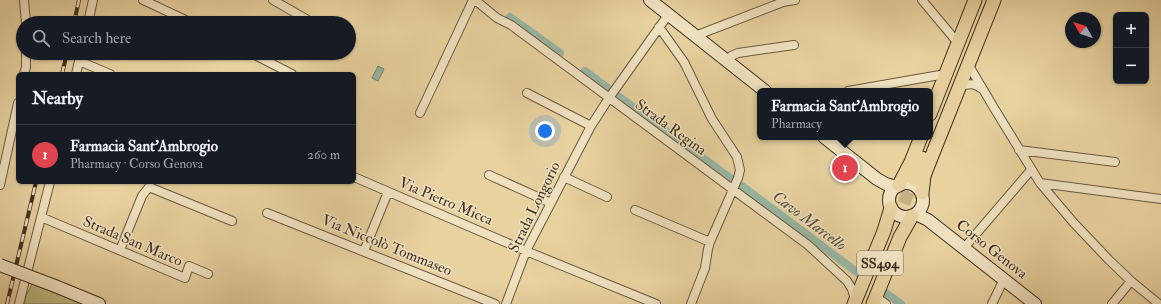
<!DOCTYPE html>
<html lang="en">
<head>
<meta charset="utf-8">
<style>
	:root { --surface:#171b24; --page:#242831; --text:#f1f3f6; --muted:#9ea1a6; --line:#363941; --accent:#c59692 }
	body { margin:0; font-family:"IM FELL Double Pica",serif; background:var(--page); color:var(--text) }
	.controls { position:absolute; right:12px; top:12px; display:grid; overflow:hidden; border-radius:6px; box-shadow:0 1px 3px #0004 }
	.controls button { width:36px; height:36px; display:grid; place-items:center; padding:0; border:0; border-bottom:1px solid var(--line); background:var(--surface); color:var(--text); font:20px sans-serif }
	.compass { position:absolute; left:1065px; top:12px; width:36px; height:36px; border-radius:50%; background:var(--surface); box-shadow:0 1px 3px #0004; rotate:310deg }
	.you { position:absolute; left:545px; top:131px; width:14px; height:14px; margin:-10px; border:3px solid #fff; border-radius:50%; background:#1a73e8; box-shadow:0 0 0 6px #1a73e833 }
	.badge { display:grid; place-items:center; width:26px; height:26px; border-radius:50%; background:var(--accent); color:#fff; font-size:13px; font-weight:700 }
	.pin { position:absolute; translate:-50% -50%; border:2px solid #fff; box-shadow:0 1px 4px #0006 }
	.popup { position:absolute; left:757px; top:88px; width:176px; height:52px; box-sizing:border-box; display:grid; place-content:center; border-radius:6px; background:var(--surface); filter:drop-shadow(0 1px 3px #0005); font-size:13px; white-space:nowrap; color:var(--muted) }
	.popup b { font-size:15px; color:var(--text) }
	.popup::after { content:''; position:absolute; left:50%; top:100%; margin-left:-8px; border:8px solid transparent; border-top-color:var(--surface) }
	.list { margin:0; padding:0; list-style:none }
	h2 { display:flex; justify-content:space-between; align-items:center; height:52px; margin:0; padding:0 16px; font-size:17px }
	h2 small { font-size:13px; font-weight:400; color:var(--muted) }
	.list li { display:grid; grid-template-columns:26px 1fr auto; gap:12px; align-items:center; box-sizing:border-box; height:60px; padding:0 16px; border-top:1px solid var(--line) }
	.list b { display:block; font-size:15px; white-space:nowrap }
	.list p { margin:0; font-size:13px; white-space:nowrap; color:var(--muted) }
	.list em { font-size:13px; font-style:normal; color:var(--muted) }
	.icon { flex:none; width:22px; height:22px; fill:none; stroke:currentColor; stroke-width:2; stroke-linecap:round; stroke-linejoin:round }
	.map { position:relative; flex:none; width:1161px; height:304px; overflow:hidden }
	.search { position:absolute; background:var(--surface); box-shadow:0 1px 3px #0004; left:16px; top:16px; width:340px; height:44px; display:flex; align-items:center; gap:10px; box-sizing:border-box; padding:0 14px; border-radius:22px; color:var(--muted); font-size:15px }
	.panel { position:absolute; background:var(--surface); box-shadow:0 1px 3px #0004; left:16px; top:72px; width:340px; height:112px; border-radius:6px }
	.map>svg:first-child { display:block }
	.green { fill:#bdba7f; stroke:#7e7450 }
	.water { fill:#97b8a6; stroke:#748170 }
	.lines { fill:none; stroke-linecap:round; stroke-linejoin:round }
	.canal { stroke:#97b8a6; stroke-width:8 }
	.primary-tunnel { stroke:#c6b186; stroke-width:13; stroke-dasharray:13 6; stroke-linecap:butt }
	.minor-casing { stroke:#695840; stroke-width:10 }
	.secondary-casing { stroke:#3f2f20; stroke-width:14 }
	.primary-casing { stroke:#3f2f20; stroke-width:15 }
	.minor { stroke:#f0e2c1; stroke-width:8 }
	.secondary { stroke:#f0e2c1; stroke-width:12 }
	.primary { stroke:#e8d2a0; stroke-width:13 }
	.rail-casing { stroke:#3f2f20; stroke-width:4 }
	.rail { stroke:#f0e2c1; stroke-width:2.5; stroke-dasharray:8; stroke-linecap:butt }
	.secondary-bridge-casing { stroke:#3f2f20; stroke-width:14; stroke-linecap:butt }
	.secondary-bridge { stroke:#f0e2c1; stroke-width:12 }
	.labels { text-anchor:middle; stroke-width:3; stroke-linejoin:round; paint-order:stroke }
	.shield { fill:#f0e2c1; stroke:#746550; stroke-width:1 }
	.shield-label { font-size:14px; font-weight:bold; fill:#3f2f20 }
	.street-label { font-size:15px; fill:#3f2f20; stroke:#f0e2c1 }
	.water-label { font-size:16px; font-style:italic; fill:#514a3b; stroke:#f0e2c1 }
</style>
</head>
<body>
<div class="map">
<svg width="1161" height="304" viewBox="0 0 1161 304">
	<rect width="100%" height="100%" fill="#e8d2a0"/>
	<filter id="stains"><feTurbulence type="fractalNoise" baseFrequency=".005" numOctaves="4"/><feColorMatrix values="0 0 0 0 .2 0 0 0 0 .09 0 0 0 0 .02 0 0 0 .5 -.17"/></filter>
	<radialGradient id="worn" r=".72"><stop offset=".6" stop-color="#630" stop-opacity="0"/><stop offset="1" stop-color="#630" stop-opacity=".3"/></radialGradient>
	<!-- green -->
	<path class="green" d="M 32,284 L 83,304 L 24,304 L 26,296 Z"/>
	<!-- water -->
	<path class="water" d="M 378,66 L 384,69 L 378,81 L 372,78 Z"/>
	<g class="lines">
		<!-- canal -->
		<path class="canal" d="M 510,17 L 560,53
			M 585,71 L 609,89
			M 618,96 L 733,180
			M 742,186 L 862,276
			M 886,293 L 901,304"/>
		<!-- primary-tunnel -->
		<path class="primary-tunnel" d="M 896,221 L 914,179"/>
		<defs>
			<path id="minor" d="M 24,0 L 26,23
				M 143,0 L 192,23
				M 273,0 L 313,23
				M 475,0 L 497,18 L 511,25 L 808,245 L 847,281 L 852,289 L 855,300
				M 922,0 L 958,43
				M 88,23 L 93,0
				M 659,27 L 684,62 L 712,119 L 737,157 L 740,170 L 738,178 L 710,242 L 708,249 L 705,268 L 691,304
				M 695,36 L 783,2 L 795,0
				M 251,53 L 292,74
				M 726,60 L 731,56 L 738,53 L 794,45
				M 79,61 L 110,74
				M 968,64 L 994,108 L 1040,183 L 1073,222 L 1109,260 L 1131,281 L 1159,304
				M 24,74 L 26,67 L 26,53
				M 76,74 L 81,53
				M 959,87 C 969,83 974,83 982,89
				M 848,91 L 940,75
				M 527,93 L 591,126
				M 420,113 L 473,0
				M 1019,150 L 1115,162
				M 489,175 L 551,203
				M 354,177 L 526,251 L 656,304
				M 564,177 L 607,197
				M 1040,183 L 1161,199
				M 0,185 L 18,103
				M 635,210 L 710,242
				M 267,213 L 495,304
				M 41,217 L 185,278 L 189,266 L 208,274
				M 964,248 L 1031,170
				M 120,250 L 142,196 L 149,187 L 232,221
				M 364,251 L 388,192
				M 876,297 L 886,304
				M 19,304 L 50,182
				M 506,304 L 526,251 L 591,126 L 609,98 L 668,15
				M 992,304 L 1004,279
				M 1112,304 L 1131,281"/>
			<path id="secondary" d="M 650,0 L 765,91
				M 824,137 L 877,179 L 886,184 L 896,187
				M889 200a17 17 0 1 1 34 0a17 17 0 1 1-34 0Z
				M 916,214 L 928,220 L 1035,304
				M 55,286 L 99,304"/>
			<path id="primary" d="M 930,114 L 975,0
				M 914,179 L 922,158
				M 899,185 L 911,162 L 921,137
				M 922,193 L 924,176 L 927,168 L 994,0
				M 854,304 L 884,231 L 891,208
				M 873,304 L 900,237 L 912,216"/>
		</defs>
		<!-- minor casing -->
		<use href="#minor" class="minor-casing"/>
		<!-- secondary casing -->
		<use href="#secondary" class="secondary-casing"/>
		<!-- primary casing -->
		<use href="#primary" class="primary-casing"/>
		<!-- minor -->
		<use href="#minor" class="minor"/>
		<!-- secondary -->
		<use href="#secondary" class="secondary"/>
		<!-- primary -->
		<use href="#primary" class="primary"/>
		<defs>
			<path id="rail" d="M 74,23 L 79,0
				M 62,74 L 67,53
				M 7,304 L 36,182"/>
		</defs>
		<!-- rail casing -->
		<use href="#rail" class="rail-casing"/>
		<!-- rail -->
		<use href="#rail" class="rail"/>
		<defs>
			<path id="secondary-bridge" d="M 0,265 L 55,286"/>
		</defs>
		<!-- secondary-bridge casing -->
		<use href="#secondary-bridge" class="secondary-bridge-casing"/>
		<!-- secondary-bridge -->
		<use href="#secondary-bridge" class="secondary-bridge"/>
	</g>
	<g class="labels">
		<!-- shield labels -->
		<rect class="shield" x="857" y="251" width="46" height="24" rx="3"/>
		<g class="shield-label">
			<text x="880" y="268">SS494</text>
		</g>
		<!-- street labels -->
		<g class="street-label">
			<text transform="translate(671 127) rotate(36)" y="5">Strada Regina</text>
			<text transform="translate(446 201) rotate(23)" y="5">Via Pietro Micca</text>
			<text transform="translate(534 207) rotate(-64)" y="5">Strada Longorio</text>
			<text transform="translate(133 241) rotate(23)" y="5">Strada San Marco</text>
			<text transform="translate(387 245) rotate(22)" y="5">Via Niccolò Tommaseo</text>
			<text transform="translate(992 249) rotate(38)" y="5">Corso Genova</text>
		</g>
		<!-- water labels -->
		<g class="water-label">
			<text transform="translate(810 220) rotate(37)" y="6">Cavo Marcello</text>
		</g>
	</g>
	<rect width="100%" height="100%" filter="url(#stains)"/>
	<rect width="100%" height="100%" fill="url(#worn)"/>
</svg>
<div class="controls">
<button>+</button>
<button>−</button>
</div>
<svg class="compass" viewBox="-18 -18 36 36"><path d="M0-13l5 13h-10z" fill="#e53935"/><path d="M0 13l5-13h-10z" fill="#9ea1a6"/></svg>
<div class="you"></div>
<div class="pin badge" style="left:845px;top:168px;background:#e0444e">1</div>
<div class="popup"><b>Farmacia Sant'Ambrogio</b>Pharmacy</div>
<div class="search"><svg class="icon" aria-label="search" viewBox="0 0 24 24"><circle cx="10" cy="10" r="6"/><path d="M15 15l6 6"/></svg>Search here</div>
<section class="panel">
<h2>Nearby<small></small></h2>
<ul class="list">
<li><span class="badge" style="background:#e0444e">1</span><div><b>Farmacia Sant'Ambrogio</b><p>Pharmacy · Corso Genova</p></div><em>260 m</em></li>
</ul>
</section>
</div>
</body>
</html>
